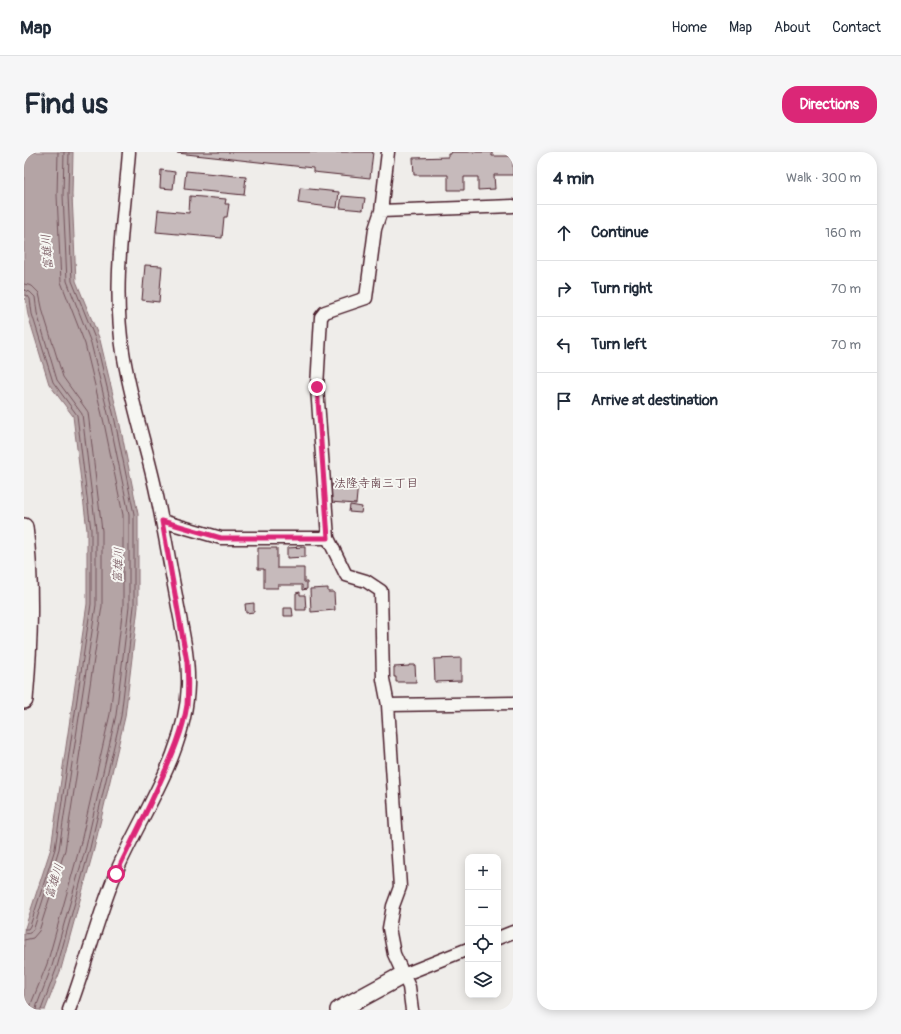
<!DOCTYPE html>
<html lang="en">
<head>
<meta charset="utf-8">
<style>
	:root { --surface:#fff; --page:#f6f6f7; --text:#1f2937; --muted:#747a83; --line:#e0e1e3; --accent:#db2777 }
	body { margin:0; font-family:Pangolin,"Klee One",sans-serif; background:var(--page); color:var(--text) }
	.controls { position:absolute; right:12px; bottom:12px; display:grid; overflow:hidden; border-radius:8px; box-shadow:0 2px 10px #0003 }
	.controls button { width:36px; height:36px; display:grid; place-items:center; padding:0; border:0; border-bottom:1px solid var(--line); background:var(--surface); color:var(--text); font:20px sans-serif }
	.stop { position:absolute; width:12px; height:12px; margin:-9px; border:3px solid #db2777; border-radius:50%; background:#fff }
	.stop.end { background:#db2777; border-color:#fff; box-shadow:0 1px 4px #0008 }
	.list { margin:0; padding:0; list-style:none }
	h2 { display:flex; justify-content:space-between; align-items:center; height:52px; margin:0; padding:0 16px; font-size:17px }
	h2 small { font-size:13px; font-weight:400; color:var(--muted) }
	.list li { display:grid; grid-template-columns:26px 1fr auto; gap:12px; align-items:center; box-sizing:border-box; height:56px; padding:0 16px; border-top:1px solid var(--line) }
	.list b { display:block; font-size:15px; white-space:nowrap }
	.list em { font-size:13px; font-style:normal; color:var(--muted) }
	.icon { flex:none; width:22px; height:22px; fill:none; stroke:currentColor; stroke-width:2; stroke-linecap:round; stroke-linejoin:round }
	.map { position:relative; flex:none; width:489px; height:858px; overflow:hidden; border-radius:16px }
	header { display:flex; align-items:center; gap:24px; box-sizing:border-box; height:56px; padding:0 20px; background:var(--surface); border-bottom:1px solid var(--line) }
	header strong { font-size:19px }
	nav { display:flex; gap:22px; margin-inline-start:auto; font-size:14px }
	.intro { display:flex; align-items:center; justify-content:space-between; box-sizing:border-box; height:96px; padding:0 24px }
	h1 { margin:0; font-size:28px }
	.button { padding:10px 18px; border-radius:16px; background:var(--accent); color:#fff; font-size:14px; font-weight:700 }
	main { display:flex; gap:24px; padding:0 24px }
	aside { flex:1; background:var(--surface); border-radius:16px; box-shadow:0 2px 10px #0003 }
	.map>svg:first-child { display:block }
	.water { fill:#b4a4a5; stroke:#8a6f74 }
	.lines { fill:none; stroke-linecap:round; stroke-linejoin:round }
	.shore { stroke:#74545c; stroke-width:1 }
	.building { fill:#c6babb; stroke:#4a1f2b }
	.street-casing { stroke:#4a1f2b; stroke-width:15 }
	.secondary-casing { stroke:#4a1f2b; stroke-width:20 }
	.street { stroke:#f6f6f2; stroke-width:12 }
	.secondary { stroke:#f6f6f2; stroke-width:17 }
	.route { stroke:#db2777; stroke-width:5 }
	.labels { text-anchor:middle; stroke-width:4; stroke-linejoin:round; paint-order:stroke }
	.water-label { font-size:12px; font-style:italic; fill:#6f4e56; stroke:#f6f6f2 }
	.neighbourhood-label { font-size:12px; fill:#4a1f2b; stroke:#f6f6f2 }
</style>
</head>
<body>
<header>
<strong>Map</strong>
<nav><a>Home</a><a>Map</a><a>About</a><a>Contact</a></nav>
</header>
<div class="intro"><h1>Find us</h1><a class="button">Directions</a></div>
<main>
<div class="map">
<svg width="489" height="858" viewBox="0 0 489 858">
	<rect width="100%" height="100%" fill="#efedea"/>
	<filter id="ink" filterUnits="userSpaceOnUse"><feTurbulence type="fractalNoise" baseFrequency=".025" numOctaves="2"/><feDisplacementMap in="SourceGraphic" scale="8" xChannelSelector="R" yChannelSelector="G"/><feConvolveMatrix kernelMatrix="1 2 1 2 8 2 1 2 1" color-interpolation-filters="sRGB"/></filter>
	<g filter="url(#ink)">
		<!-- water -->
		<path class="water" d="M 0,0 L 49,0 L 48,43 L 52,129 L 76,188 L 95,268 L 114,362 L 114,455 L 101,565 L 70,697 L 37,817 L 21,858 L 0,858 L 0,779 L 27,696 L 63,452 L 63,378 L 49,264 L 25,232 L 4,163 L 0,136 Z"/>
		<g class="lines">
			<!-- shore -->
			<path class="shore" d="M 0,132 L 8,134 L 15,141 L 19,160 L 39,225 L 64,260 L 78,379 L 78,454 L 41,698 L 15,779 L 9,786 L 0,788
				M 0,138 L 6,140 L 11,145 L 13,161 L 33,228 L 58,262 L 72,378 L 72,453 L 35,697 L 10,776 L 6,781 L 0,782
				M 0,143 L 4,144 L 6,147 L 8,162 L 29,230 L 53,263 L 67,378 L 67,452 L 31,697 L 6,774 L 4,777 L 0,777
				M 6,858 L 7,852 L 23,812 L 56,694 L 86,562 L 99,454 L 99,363 L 80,271 L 61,192 L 37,130 L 33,43 L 34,0
				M 12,858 L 13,853 L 28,814 L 62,695 L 92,563 L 105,454 L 105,362 L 86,270 L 67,191 L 43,129 L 39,43 L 40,0
				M 17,858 L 33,815 L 66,696 L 97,564 L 110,454 L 110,362 L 91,269 L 72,189 L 48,129 L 44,43 L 45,0"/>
		</g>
		<!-- building -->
		<path class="building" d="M 153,0 L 349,0 L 346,26 L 289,20 L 289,16 L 153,1 Z
			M 427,0 L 468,0 L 468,4 L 489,4 L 489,23 L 470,23 L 471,37 L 454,38 L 454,25 L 440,25 L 440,38 L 424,38 L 424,23 L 390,23 L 389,6 L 424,5 L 424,2 L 427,2 Z
			M 137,18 L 151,20 L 149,37 L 136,36 Z
			M 162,19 L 222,25 L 220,43 L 160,37 Z
			M 276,36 L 315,40 L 313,56 L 274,51 Z
			M 166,44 L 202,47 L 201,52 L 205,52 L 203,65 L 200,65 L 198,86 L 132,80 L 134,58 L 165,61 Z
			M 318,44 L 341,46 L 339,58 L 316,56 Z
			M 121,113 L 138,114 L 135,150 L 118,148 Z
			M 313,329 L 334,331 L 332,352 L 306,350 L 308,332 L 312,332 Z
			M 326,353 L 338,355 L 337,361 L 325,360 Z
			M 281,395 L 281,405 L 263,406 L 263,396 Z
			M 234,396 L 253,396 L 253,416 L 280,416 L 280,430 L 283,430 L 283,437 L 278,438 L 278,433 L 254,433 L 254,436 L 240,436 L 240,417 L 234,417 Z
			M 304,436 L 304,440 L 310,440 L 311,458 L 287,460 L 286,437 Z
			M 276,440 L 276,443 L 281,443 L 282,458 L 272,458 L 272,441 Z
			M 230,451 L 230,460 L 222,461 L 221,452 Z
			M 260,456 L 268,456 L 269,464 L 260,464 Z
			M 437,506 L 437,529 L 411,530 L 410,507 Z
			M 385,513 L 391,513 L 392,530 L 372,530 L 372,525 L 370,525 L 370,515 L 385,514 Z"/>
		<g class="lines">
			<defs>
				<path id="street" d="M 357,59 L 364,0
					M 138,369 L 197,386 L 304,386
					M 364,553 L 489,551
					M 474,786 L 489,780
					M 379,823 L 444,797
					M 45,858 C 62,813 73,767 91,723 C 117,661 162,603 164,533 C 165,503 157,473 152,444 C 145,408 139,371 131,335 C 121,290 106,246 99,200 C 88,134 100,66 105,0
					M 388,858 L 385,835 L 370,802 L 365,776 L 369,754 L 376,735 L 364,553 L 359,527 L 357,439 L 342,429 L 322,423 L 304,386 L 293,235 L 297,165 L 301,160 L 342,146 L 351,77 L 357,59 L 489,54"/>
				<path id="secondary" d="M 0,375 C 7,434 5,488 0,548
					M 315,858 L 379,823"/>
			</defs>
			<!-- street casing -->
			<use href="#street" class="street-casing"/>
			<!-- secondary casing -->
			<use href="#secondary" class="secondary-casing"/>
			<!-- street -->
			<use href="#street" class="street"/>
			<!-- secondary -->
			<use href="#secondary" class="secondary"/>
		</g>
	</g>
	<g class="lines" filter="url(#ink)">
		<!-- route -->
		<path class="route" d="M 92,722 C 107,690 123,660 137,628 C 148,604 159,579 163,553 C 164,538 164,524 163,510 L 138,369 L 197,386 L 304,386 L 293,235"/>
	</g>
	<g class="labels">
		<!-- water labels -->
		<g class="water-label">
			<text transform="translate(23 100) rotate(-95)" y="4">富雄川</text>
			<text transform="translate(94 413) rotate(-88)" y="4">富雄川</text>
			<text transform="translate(30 729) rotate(-73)" y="4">富雄川</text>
		</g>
		<!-- neighbourhood labels -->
		<g class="neighbourhood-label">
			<text x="352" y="335">法隆寺南三丁目</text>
		</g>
	</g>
</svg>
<div class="controls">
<button>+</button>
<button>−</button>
<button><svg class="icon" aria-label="locate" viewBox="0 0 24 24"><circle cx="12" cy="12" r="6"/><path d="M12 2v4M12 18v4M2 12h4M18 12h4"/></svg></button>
<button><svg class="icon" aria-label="layers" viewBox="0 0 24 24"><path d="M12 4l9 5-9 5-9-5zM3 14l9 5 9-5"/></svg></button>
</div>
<div class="stop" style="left:92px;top:722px"></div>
<div class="stop end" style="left:293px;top:235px"></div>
</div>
<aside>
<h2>4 min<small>Walk · 300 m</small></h2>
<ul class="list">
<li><svg class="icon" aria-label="ahead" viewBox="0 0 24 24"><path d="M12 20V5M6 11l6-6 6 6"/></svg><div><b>Continue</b></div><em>160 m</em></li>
<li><svg class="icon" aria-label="right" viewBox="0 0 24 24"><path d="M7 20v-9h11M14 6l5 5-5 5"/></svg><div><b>Turn right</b></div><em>70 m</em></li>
<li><svg class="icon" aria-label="left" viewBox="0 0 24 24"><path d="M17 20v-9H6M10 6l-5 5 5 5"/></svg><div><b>Turn left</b></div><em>70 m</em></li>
<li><svg class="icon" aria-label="arrive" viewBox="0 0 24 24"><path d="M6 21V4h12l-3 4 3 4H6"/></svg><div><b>Arrive at destination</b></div></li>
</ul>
</aside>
</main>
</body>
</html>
